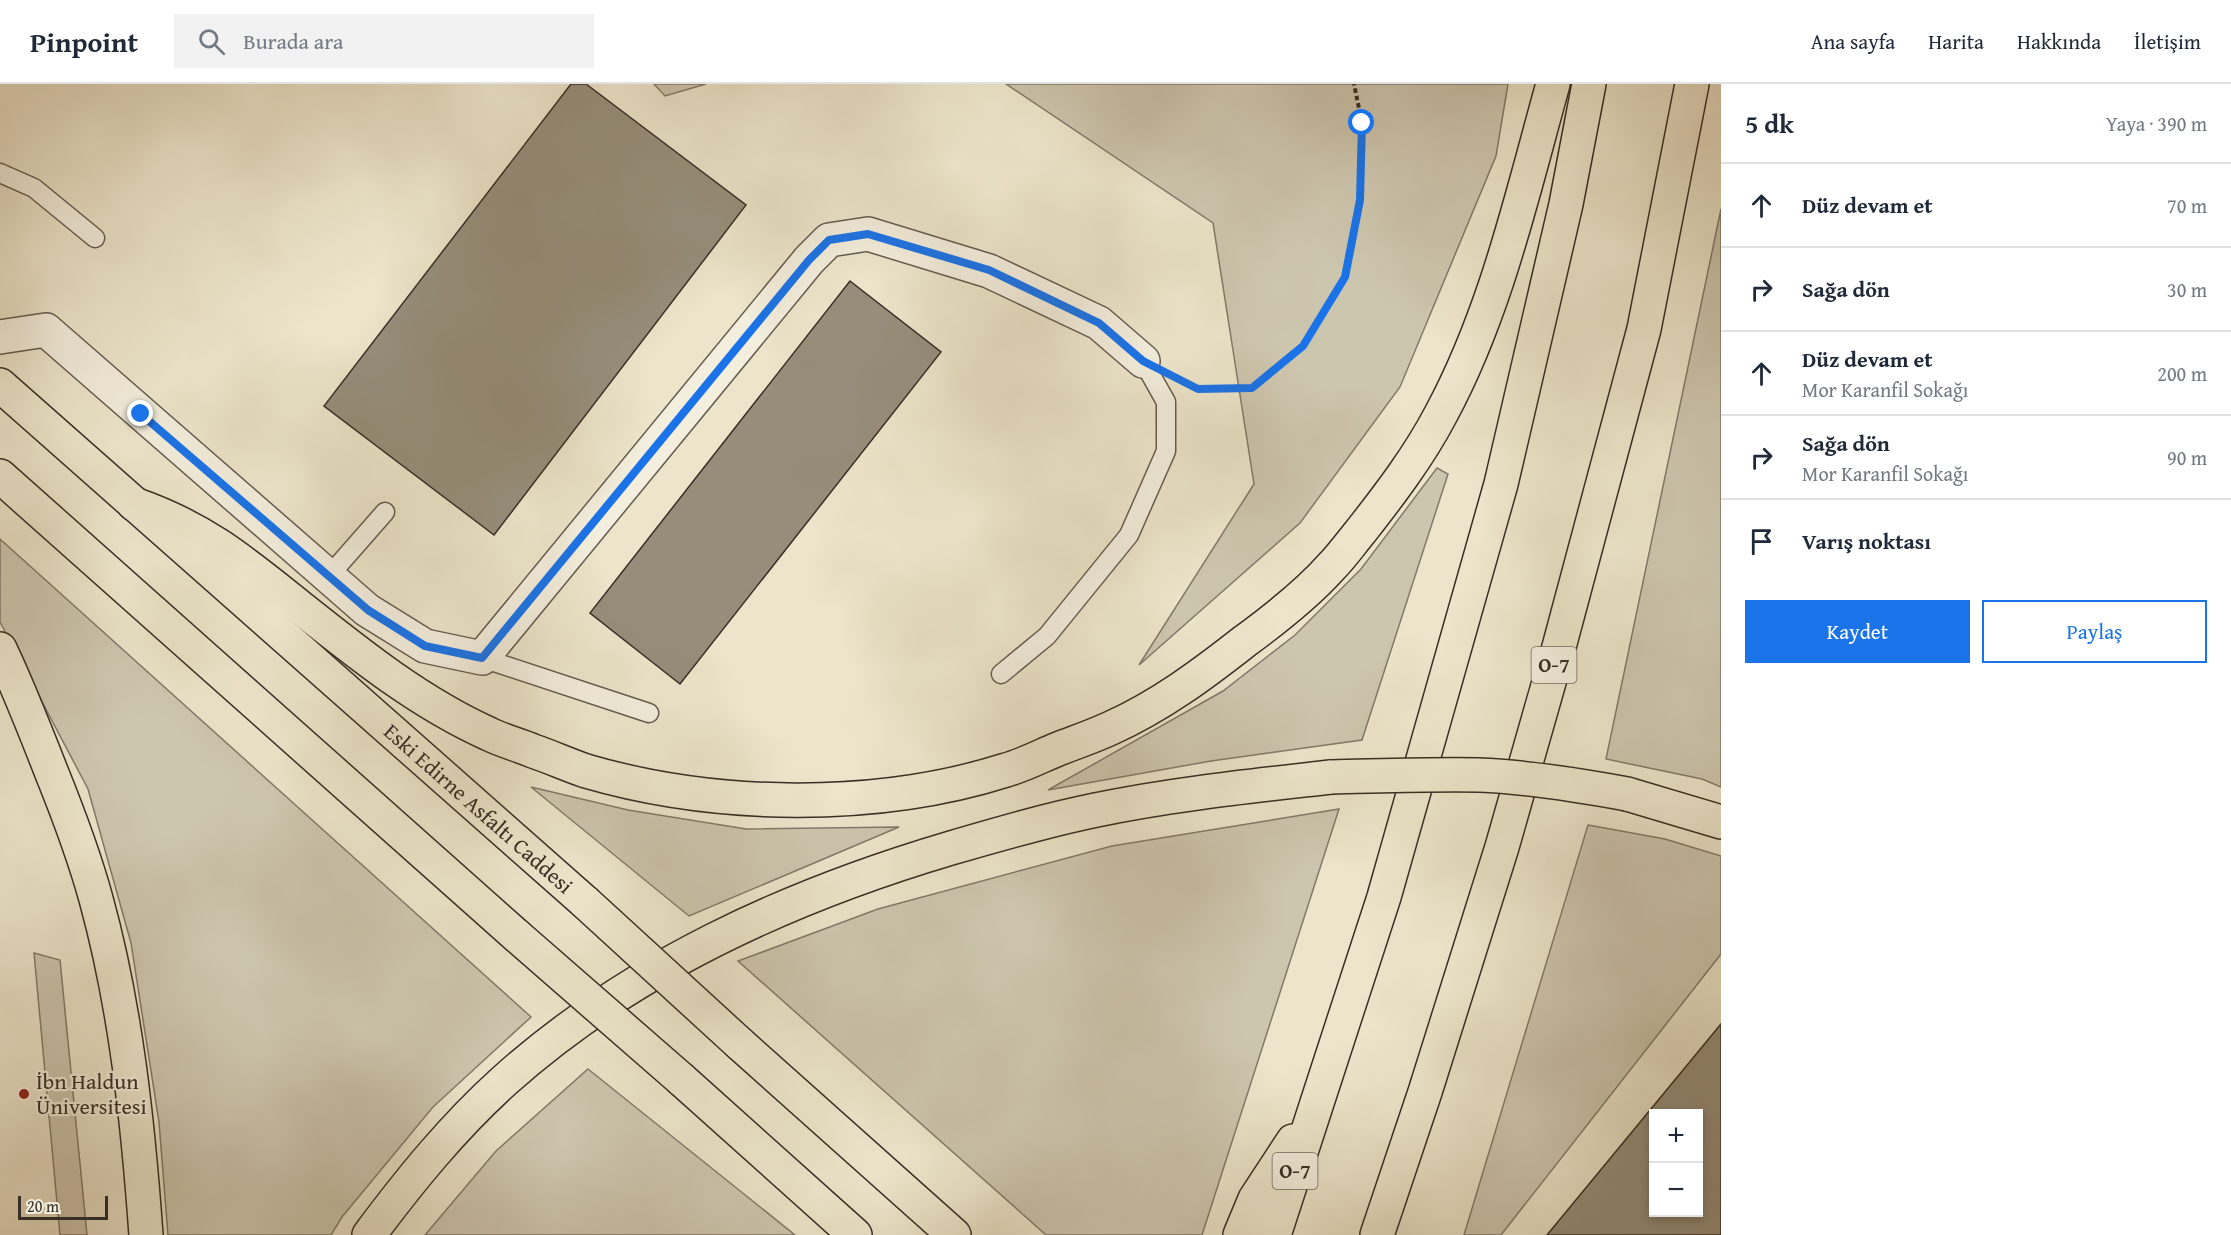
<!DOCTYPE html>
<html lang="tr">
<head>
<meta charset="utf-8">
<style>
	:root { --surface:#fff; --page:#f2f2f3; --text:#1f2937; --muted:#747a83; --line:#e0e1e3; --accent:#1a73e8 }
	body { margin:0; font-family:"Gentium Book Plus",serif; background:var(--page); color:var(--text) }
	.controls { position:absolute; right:18px; bottom:18px; display:grid; overflow:hidden; border-radius:0px; box-shadow:0 3px 9px #0003 }
	.controls button { width:54px; height:54px; display:grid; place-items:center; padding:0; border:0; border-bottom:2px solid var(--line); background:var(--surface); color:var(--text); font:30px sans-serif }
	.scale { position:absolute; left:18px; bottom:15px; width:90px; box-sizing:border-box; padding-left:6px; border:3px solid #382f24; border-top:0; font-size:16px; line-height:21px; white-space:nowrap; color:#382f24; -webkit-text-stroke:4px #f3eedd; paint-order:stroke }
	.stop { position:absolute; width:18px; height:18px; margin:-14px; border:4px solid #1a73e8; border-radius:50%; background:#fff }
	.stop.end { background:#1a73e8; border-color:#fff; box-shadow:0 2px 6px #0008 }
	.list { margin:0; padding:0; list-style:none }
	h2 { display:flex; justify-content:space-between; align-items:center; height:78px; margin:0; padding:0 24px; font-size:26px }
	h2 small { font-size:20px; font-weight:400; color:var(--muted) }
	.list li { display:grid; grid-template-columns:39px 1fr auto; gap:18px; align-items:center; box-sizing:border-box; height:84px; padding:0 24px; border-top:2px solid var(--line) }
	.list b { display:block; font-size:22px; white-space:nowrap }
	.list p { margin:0; font-size:20px; white-space:nowrap; color:var(--muted) }
	.list em { font-size:20px; font-style:normal; color:var(--muted) }
	.actions { display:flex; gap:12px; padding:18px 24px }
	.actions a { flex:1; padding:14px 0; border:2px solid var(--accent); border-radius:0px; text-align:center; font-size:21px; color:var(--accent) }
	.actions .main { background:var(--accent); color:#fff }
	.icon { flex:none; width:33px; height:33px; fill:none; stroke:currentColor; stroke-width:2; stroke-linecap:round; stroke-linejoin:round }
	.map { position:relative; flex:none; width:1721px; height:1151px; overflow:hidden }
	header { display:flex; align-items:center; gap:36px; box-sizing:border-box; height:84px; padding:0 30px; background:var(--surface); border-bottom:2px solid var(--line) }
	header strong { font-size:28px }
	nav { display:flex; gap:33px; margin-inline-start:auto; font-size:21px }
	.search { width:420px; height:54px; background:var(--page); display:flex; align-items:center; gap:15px; box-sizing:border-box; padding:0 21px; border-radius:0px; color:var(--muted); font-size:22px }
	main { display:flex }
	aside { flex:1; background:var(--surface) }
	.map>svg:first-child { display:block }
	.green { fill:#cdc6af; stroke:#827a6a; stroke-width:1.5 }
	.building { fill:#968e7b; stroke:#382f24; stroke-width:1.5; fill-rule:evenodd }
	.lines { fill:none; stroke-linecap:round; stroke-linejoin:round }
	.lane-casing { stroke:#655c4e; stroke-width:21 }
	.street-casing { stroke:#655c4e; stroke-width:36 }
	.highway-casing { stroke:#382f24; stroke-width:36 }
	.path { stroke:#382f24; stroke-width:4; stroke-dasharray:4.5 3; stroke-linecap:butt }
	.lane { stroke:#f3eedd; stroke-width:18 }
	.street { stroke:#f3eedd; stroke-width:33 }
	.highway { stroke:#ece5cb; stroke-width:33 }
	.highway-bridge-casing { stroke:#382f24; stroke-width:36; stroke-linecap:butt }
	.highway-bridge { stroke:#ece5cb; stroke-width:33 }
	.route { stroke:#1a73e8; stroke-width:8 }
	.poi-dot { fill:#8f2418; stroke:#f3eedd; stroke-width:2 }
	.labels { text-anchor:middle; stroke-width:4.5; stroke-linejoin:round; paint-order:stroke }
	.shield { fill:#f3eedd; stroke:#70685c; stroke-width:1.5 }
	.shield-label { font-size:21px; font-weight:bold; fill:#382f24 }
	.street-label { font-size:22px; fill:#382f24; stroke:#f3eedd }
	.poi-label { font-size:22px; fill:#382f24; stroke:#f3eedd; text-anchor:start }
</style>
</head>
<body>
<header>
<strong>Pinpoint</strong>
<div class="search"><svg class="icon" aria-label="search" viewBox="0 0 24 24"><circle cx="10" cy="10" r="6"/><path d="M15 15l6 6"/></svg>Burada ara</div>
<nav><a>Ana sayfa</a><a>Harita</a><a>Hakkında</a><a>İletişim</a></nav>
</header>
<main>
<div class="map">
<svg width="1721" height="1151" viewBox="0 0 1721 1151">
	<rect width="100%" height="100%" fill="#ece5cb"/>
	<filter id="stains"><feTurbulence type="fractalNoise" baseFrequency=".00333" numOctaves="4"/><feColorMatrix values="0 0 0 0 .2 0 0 0 0 .09 0 0 0 0 .02 0 0 0 .5 -.17"/></filter>
	<radialGradient id="worn" r=".72"><stop offset=".6" stop-color="#630" stop-opacity="0"/><stop offset="1" stop-color="#630" stop-opacity=".3"/></radialGradient>
	<!-- green -->
	<path class="green" d="M 654,0 L 706,0 L 665,12 Z
		M 1006,0 L 1508,0 L 1496,72 L 1400,303 L 1300,439 L 1139,581 L 1254,400 L 1213,139 Z
		M 1721,125 L 1721,703 L 1702,695 L 1606,675 Z
		M 1437,384 L 1448,390 L 1362,656 L 1211,677 L 1048,706 L 1223,607 L 1295,551 L 1361,485 Z
		M 0,455 L 531,933 L 433,1023 L 342,1133 L 331,1151 L 168,1151 L 159,1038 L 131,859 L 88,705 L 0,538 Z
		M 531,703 L 628,726 L 746,745 L 899,743 L 689,832 Z
		M 1339,725 L 1202,1151 L 1046,1151 L 738,877 L 878,825 L 1112,762 Z
		M 1588,741 L 1665,755 L 1721,772 L 1721,870 L 1501,1151 L 1464,1151 Z
		M 34,869 L 60,876 L 87,1151 L 60,1151 Z
		M 588,985 L 795,1151 L 425,1151 L 496,1067 Z"/>
	<!-- building -->
	<path class="building" d="M 571,0 L 586,0 L 746,121 L 494,451 L 324,322 Z
		M 850,197 L 941,268 L 680,600 L 590,529 Z
		M 1721,940 L 1721,1151 L 1547,1151 ZM 1654,1030 L 1698,1030 L 1698,1128 L 1654,1128 Z"/>
	<g class="lines">
		<defs>
			<path id="lane" d="M 0,89 L 34,104 L 95,154
				M 328,493 L 385,428
				M 482,574 L 649,629
				M 1001,590 L 1047,552 L 1129,451 L 1166,367 L 1166,318 L 1143,277"/>
			<path id="street" d="M 0,253 L 46,246 L 367,526 L 425,562 L 482,574 L 809,176 L 829,156 L 868,150 L 989,187 L 1099,239 L 1143,277"/>
			<g id="highway">
				<path id="s1" d="M 0,301 L 585,818"/>
				<path d="M 0,392 L 517,852"/>
				<path d="M 134,420 C 204,444 245,479 301,524 C 360,571 420,619 489,650 C 503,657 519,661 533,667 C 551,673 568,681 586,687 C 716,725 877,727 1006,686 C 1024,681 1041,672 1058,665 C 1076,658 1094,652 1111,644 C 1160,622 1203,590 1245,557 C 1275,535 1306,511 1331,483 C 1342,472 1351,459 1361,447 C 1390,410 1419,372 1441,330 C 1496,228 1522,111 1553,0"/>
				<path d="M 0,565 C 19,605 35,646 51,687 C 68,729 84,771 96,815 C 126,924 138,1039 146,1151"/>
				<path d="M 1627,710 L 1721,738"/>
				<path d="M 739,959 L 954,1151"/>
				<path d="M 681,995 L 855,1151"/>
				<path d="M 369,1151 C 410,1096 453,1043 504,997 C 631,883 789,812 951,764 C 999,750 1047,736 1096,726 C 1173,710 1252,702 1331,693"/>
				<path d="M 1240,1151 L 1255,1115 L 1293,1057"/>
				<path d="M 1274,1151 L 1384,813 L 1501,400 L 1566,120 L 1589,0"/>
				<path d="M 1377,1151 L 1425,1008 L 1502,763 L 1559,563 L 1644,245 L 1692,0"/>
			</g>
		</defs>
		<!-- lane casing -->
		<use href="#lane" class="lane-casing"/>
		<!-- street casing -->
		<use href="#street" class="street-casing"/>
		<!-- highway casing -->
		<use href="#highway" class="highway-casing"/>
		<!-- path -->
		<path class="path" d="M 1182,297 L 1198,305 L 1252,304 L 1303,262 L 1345,193 L 1360,116 L 1362,39 L 1354,0"/>
		<!-- lane -->
		<use href="#lane" class="lane"/>
		<!-- street -->
		<use href="#street" class="street"/>
		<!-- highway -->
		<use href="#highway" class="highway"/>
		<defs>
			<path id="highway-bridge" d="M 1331,693 C 1381,692 1430,690 1479,691 C 1529,693 1578,701 1627,710
				M 585,818 L 739,959
				M 517,852 L 681,995"/>
		</defs>
		<!-- highway-bridge casing -->
		<use href="#highway-bridge" class="highway-bridge-casing"/>
		<!-- highway-bridge -->
		<use href="#highway-bridge" class="highway-bridge"/>
	</g>
	<g class="lines">
		<!-- route -->
		<path class="route" d="M 141,330 L 368,526 L 425,562 L 482,574 L 809,176 L 829,156 L 868,150 L 989,186 L 1099,239 L 1143,277 L 1198,305 L 1252,304 L 1303,262 L 1345,193 L 1360,116 L 1362,39"/>
	</g>
	<!-- markers -->
	<circle class="poi-dot" cx="24" cy="1010" r="6"/>
	<g class="labels">
		<!-- shield labels -->
		<g class="shield">
			<rect x="1531.5" y="563" width="45" height="36" rx="4.5"/>
			<rect x="1272.5" y="1069" width="45" height="36" rx="4.5"/>
		</g>
		<g class="shield-label">
			<text x="1554" y="588">O-7</text>
			<text x="1295" y="1094">O-7</text>
		</g>
		<!-- street labels -->
		<g class="street-label">
			<text dy="8" stroke="none"><textPath href="#s1" startOffset="639">Eski Edirne Asfaltı Caddesi</textPath></text>
		</g>
		<!-- poi labels -->
		<g class="poi-label">
			<text x="36" y="1005">İbn Haldun<tspan x="36" dy="25">Üniversitesi</tspan></text>
		</g>
	</g>
	<rect width="100%" height="100%" filter="url(#stains)"/>
	<rect width="100%" height="100%" fill="url(#worn)"/>
</svg>
<div class="controls">
<button>+</button>
<button>−</button>
</div>
<div class="scale">20 m</div>
<div class="stop" style="left:1362px;top:39px"></div>
<div class="stop end" style="left:141px;top:330px"></div>
</div>
<aside>
<h2>5 dk<small>Yaya · 390 m</small></h2>
<ul class="list">
<li><svg class="icon" aria-label="ahead" viewBox="0 0 24 24"><path d="M12 20V5M6 11l6-6 6 6"/></svg><div><b>Düz devam et</b></div><em>70 m</em></li>
<li><svg class="icon" aria-label="right" viewBox="0 0 24 24"><path d="M7 20v-9h11M14 6l5 5-5 5"/></svg><div><b>Sağa dön</b></div><em>30 m</em></li>
<li><svg class="icon" aria-label="ahead" viewBox="0 0 24 24"><path d="M12 20V5M6 11l6-6 6 6"/></svg><div><b>Düz devam et</b><p>Mor Karanfil Sokağı</p></div><em>200 m</em></li>
<li><svg class="icon" aria-label="right" viewBox="0 0 24 24"><path d="M7 20v-9h11M14 6l5 5-5 5"/></svg><div><b>Sağa dön</b><p>Mor Karanfil Sokağı</p></div><em>90 m</em></li>
<li><svg class="icon" aria-label="arrive" viewBox="0 0 24 24"><path d="M6 21V4h12l-3 4 3 4H6"/></svg><div><b>Varış noktası</b></div></li>
</ul>
<div class="actions"><a class="main">Kaydet</a><a>Paylaş</a></div>
</aside>
</main>
</body>
</html>
